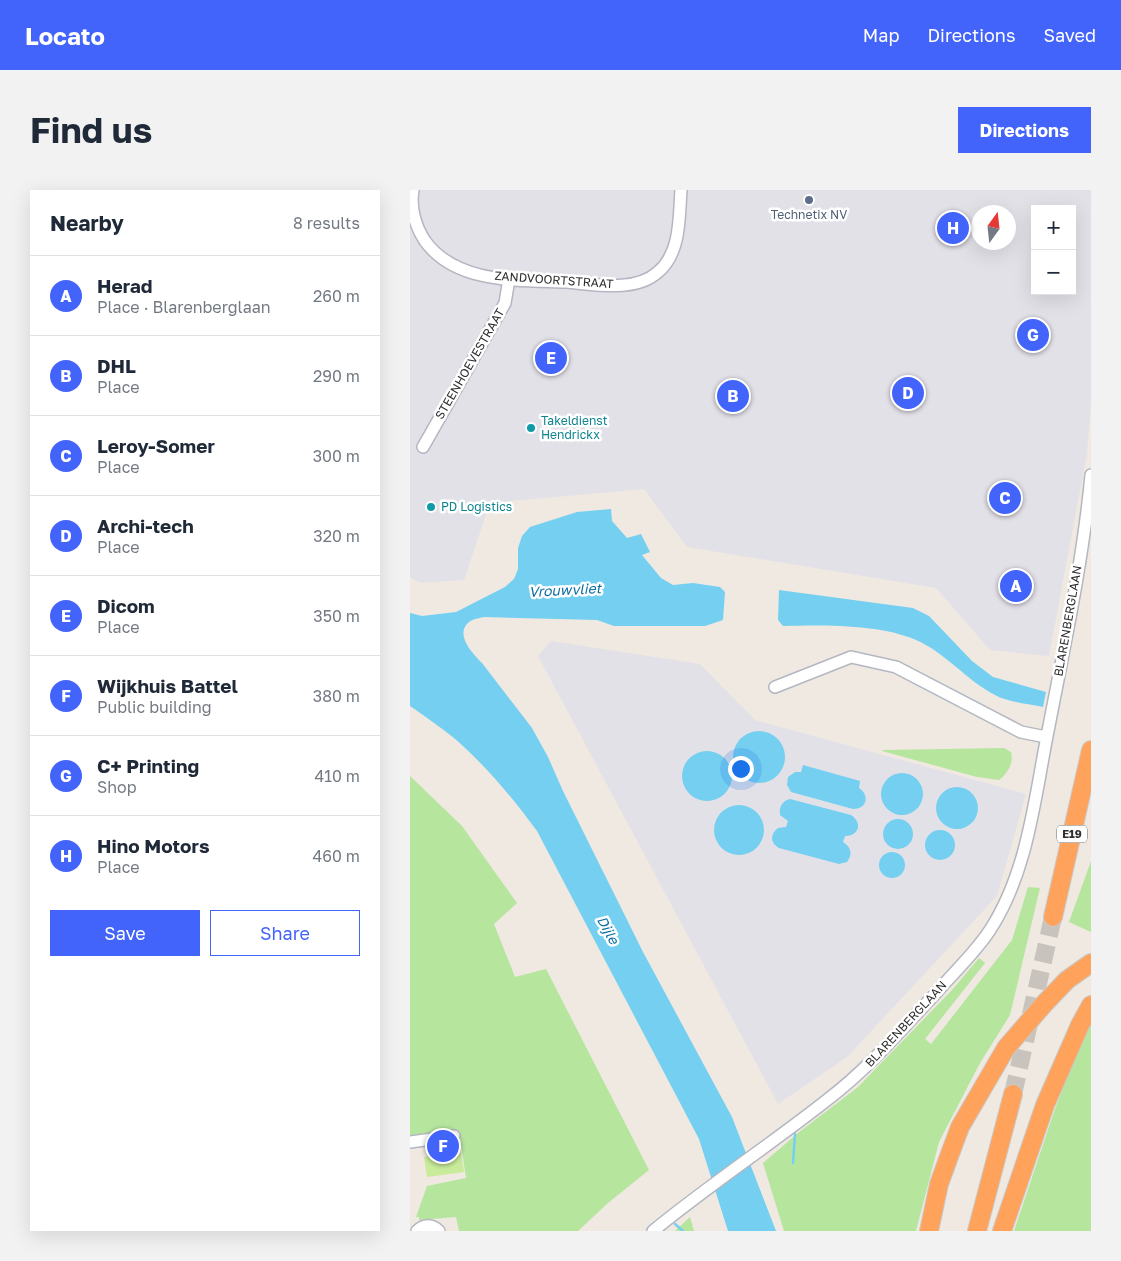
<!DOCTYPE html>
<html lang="en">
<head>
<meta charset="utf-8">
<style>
	:root { --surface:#fff; --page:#f2f2f3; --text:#1f2937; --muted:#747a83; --line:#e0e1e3; --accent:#4264fb }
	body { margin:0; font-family:"Golos Text",sans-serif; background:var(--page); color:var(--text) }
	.controls { position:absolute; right:15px; top:15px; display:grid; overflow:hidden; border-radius:0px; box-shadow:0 5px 20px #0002 }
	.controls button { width:45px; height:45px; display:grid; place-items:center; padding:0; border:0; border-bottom:1px solid var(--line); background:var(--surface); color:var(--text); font:25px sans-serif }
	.compass { position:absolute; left:561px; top:15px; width:45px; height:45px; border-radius:50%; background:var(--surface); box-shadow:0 5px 20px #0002; rotate:15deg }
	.you { position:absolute; left:330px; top:578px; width:18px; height:18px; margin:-12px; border:4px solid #fff; border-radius:50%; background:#1a73e8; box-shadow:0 0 0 8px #1a73e833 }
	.badge { display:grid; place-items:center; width:32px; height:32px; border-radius:50%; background:var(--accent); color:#fff; font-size:16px; font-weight:700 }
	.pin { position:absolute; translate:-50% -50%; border:2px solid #fff; box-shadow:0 1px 5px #0006 }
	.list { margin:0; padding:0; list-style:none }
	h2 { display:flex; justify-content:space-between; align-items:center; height:65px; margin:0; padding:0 20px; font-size:21px }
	h2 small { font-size:16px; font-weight:400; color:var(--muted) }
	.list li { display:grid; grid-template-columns:32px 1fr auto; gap:15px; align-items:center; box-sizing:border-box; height:80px; padding:0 20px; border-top:1px solid var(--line) }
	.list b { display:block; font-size:19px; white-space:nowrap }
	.list p { margin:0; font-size:16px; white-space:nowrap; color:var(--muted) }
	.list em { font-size:16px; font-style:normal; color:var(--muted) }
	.actions { display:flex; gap:10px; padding:15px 20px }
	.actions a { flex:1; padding:11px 0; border:1px solid var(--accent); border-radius:0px; text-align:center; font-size:18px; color:var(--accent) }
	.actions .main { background:var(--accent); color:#fff }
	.map { position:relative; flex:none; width:681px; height:1041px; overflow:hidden; border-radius:0px }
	header { display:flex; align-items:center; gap:30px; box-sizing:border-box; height:70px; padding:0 25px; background:var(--accent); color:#fff }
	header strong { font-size:24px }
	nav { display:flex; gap:28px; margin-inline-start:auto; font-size:18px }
	.intro { display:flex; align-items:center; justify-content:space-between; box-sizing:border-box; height:120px; padding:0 30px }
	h1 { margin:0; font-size:35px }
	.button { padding:12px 22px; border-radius:0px; background:var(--accent); color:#fff; font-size:18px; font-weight:700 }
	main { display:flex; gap:30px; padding:0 30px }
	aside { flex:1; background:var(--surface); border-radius:0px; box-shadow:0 5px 20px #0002 }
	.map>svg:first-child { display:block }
	.industrial { fill:#e3e1e8; fill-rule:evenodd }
	.green { fill:#b6e59e }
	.pitch { fill:#c9ec9a }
	.water { fill:#75cff0 }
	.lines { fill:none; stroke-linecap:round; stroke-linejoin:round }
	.stream { stroke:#75cff0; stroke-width:2.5 }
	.highway-tunnel { stroke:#c8c4bd; stroke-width:18; stroke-dasharray:18 9; stroke-linecap:butt }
	.minor-casing { stroke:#b4b7c1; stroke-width:14 }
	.highway-casing { stroke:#c9c9c9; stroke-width:20 }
	.minor { stroke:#fff; stroke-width:11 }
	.highway { stroke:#ffa35c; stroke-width:18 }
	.highway-bridge-casing { stroke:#c9c9c9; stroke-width:20; stroke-linecap:butt }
	.highway-bridge { stroke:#ffa35c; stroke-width:18 }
	.service-dot { fill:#5c6f8a; stroke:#fff; stroke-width:2 }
	.culture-dot { fill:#0f9aa8; stroke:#fff; stroke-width:2 }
	.labels { text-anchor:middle; stroke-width:5; stroke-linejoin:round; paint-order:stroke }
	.shield { fill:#fff; stroke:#6d6d6d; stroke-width:1 }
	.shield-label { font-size:11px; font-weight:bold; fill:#2e2e2e }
	.service-label { font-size:12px; fill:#4e5e75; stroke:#fff }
	.street-label { font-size:12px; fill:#2e2e2e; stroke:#fff }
	.culture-label { font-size:12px; fill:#0d838f; stroke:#fff; text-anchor:start }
	.water-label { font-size:14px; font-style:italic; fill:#0d6fa3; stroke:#fff }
</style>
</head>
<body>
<header>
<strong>Locato</strong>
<nav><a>Map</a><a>Directions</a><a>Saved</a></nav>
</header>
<div class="intro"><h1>Find us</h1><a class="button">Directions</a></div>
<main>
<aside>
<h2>Nearby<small>8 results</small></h2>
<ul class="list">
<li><span class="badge">A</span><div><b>Herad</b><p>Place · Blarenberglaan</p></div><em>260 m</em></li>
<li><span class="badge">B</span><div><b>DHL</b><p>Place</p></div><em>290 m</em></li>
<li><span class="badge">C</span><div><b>Leroy-Somer</b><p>Place</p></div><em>300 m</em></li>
<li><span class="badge">D</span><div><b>Archi-tech</b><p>Place</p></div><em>320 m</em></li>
<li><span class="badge">E</span><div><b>Dicom</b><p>Place</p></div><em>350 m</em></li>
<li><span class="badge">F</span><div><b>Wijkhuis Battel</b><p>Public building</p></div><em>380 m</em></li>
<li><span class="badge">G</span><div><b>C+ Printing</b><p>Shop</p></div><em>410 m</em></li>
<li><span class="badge">H</span><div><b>Hino Motors</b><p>Place</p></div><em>460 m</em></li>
</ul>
<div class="actions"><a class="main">Save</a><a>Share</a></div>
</aside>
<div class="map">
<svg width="681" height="1041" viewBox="0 0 681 1041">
	<rect width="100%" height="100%" fill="#efe9e1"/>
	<!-- industrial -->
	<path class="industrial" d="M 0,0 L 681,0 L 681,211 L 677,263 L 639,466 L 580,460 L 526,398 L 277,357 L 234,299 L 80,313 L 54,390 L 11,393 L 0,388 ZM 625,19 L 662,19 L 662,101 L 625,101 ZM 568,22 L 598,22 L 598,52 L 568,52 Z
		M 141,451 L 290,474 L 345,530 L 616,604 L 587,706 L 437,867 L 368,914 L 128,466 Z"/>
	<!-- green -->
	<path class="green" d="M 594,558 L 601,562 C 604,573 598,583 589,590 L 567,587 L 472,561 L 473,560 Z
		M 0,586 L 52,636 L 107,713 L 84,734 L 105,787 L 136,779 L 239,980 L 198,1013 L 168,1041 L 49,1041 L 46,1027 L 9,1030 L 9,1027 L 6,1027 L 17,996 L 56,988 L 49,941 L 0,947 Z
		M 681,671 L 681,742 L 659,732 Z
		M 618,697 L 630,698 L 600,825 L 570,873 L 529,952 L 506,1041 L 374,1041 L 353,973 L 388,943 L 448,897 L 542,800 L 569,768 L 575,773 L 515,849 L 521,854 L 602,750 Z
		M 681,836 L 681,1041 L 604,1041 L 645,919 L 675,839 Z
		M 280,1027 L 284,1041 L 265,1041 Z"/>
	<!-- pitch -->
	<path class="pitch" d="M 51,962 L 54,982 L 17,987 L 14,967 Z"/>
	<!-- water -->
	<path class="water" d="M 201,319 L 202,331 L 217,348 L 231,344 L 240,362 L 232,365 L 251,388 L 263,395 L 283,393 L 310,397 L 315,402 L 313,430 L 295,436 L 204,436 L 187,430 L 74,427 C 70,428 63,429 59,432 C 44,444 63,464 72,473 L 122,538 L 138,567 L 153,601 L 233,762 L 322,927 L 366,1041 L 318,1041 L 289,949 L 127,641 C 102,607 76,576 44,548 C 30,537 15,526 0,516 L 0,423 L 12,426 L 46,422 L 95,397 L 104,389 L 108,379 L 108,358 L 112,346 L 120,337 L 167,322 Z
		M 369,400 L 503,418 L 519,426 L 562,471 L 583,487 L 636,502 L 633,517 C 619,514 597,512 585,505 C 556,490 536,463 506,450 C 470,434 412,435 373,436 L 368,430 Z
		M323 567a26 26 0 1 1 52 0a26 26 0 1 1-52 0Z
		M272 586a25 25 0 1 1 50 0a25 25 0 1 1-50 0Z
		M 393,575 L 450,591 L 449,598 C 460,605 457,619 443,619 L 381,602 L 377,595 L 378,587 L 385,582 L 391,582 Z
		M471 604a21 21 0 1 1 42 0a21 21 0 1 1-42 0Z
		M526 618a21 21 0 1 1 42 0a21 21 0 1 1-42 0Z
		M 380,609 L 441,625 C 453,633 449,646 435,646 L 433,652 C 441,657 443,664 437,672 L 429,674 L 369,658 C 360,653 360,644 368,638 L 376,637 L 378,631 L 370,625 C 369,617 372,611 380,609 Z
		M304 640a25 25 0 1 1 50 0a25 25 0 1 1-50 0Z
		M473 644a15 15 0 1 1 30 0a15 15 0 1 1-30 0Z
		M515 655a15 15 0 1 1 30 0a15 15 0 1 1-30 0Z
		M469 675a13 13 0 1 1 26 0a13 13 0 1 1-26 0Z"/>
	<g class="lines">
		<!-- stream -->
		<path class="stream" d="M 383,973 L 385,944
			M 265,1034 L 273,1041"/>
		<!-- highway-tunnel -->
		<path class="highway-tunnel" d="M 603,904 L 643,727"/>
		<defs>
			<path id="minor" d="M 3,0 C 0,17 5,36 15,51 C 46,94 108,90 156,92 C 184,94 225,103 248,82 C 271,63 269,27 271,0
				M 13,257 L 95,113 L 99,89
				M 365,497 L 441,467 L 486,477 L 611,542 L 636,547
				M 0,952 L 44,946
				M 7,1041 C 14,1034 22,1034 29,1041
				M 243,1041 C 299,995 360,955 417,910 C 458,879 491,840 526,803 C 544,782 565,763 580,740 C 619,680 625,604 639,536 C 655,453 673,370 681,285"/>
			<path id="highway" d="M 643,727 L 681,560
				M 634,814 L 657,790 L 681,773
				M 519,1041 L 529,994 L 541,961
				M 567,1041 L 603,904
				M 592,1041 L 635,915 L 670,835 L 681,815"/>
		</defs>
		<!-- minor casing -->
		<use href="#minor" class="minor-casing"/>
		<!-- highway casing -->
		<use href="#highway" class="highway-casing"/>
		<!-- minor -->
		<use href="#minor" class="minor"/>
		<!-- highway -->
		<use href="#highway" class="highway"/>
		<defs>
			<path id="highway-bridge" d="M 541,961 L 550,937 L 596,858 L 634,814"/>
		</defs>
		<!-- highway-bridge casing -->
		<use href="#highway-bridge" class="highway-bridge-casing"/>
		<!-- highway-bridge -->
		<use href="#highway-bridge" class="highway-bridge"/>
	</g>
	<!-- markers -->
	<circle class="service-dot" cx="399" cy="10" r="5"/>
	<g class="culture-dot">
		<circle cx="121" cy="238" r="5"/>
		<circle cx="21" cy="317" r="5"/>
	</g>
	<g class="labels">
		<!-- shield labels -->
		<rect class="shield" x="647" y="635.5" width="30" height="17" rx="4"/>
		<g class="shield-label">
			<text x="662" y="648">E19</text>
		</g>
		<!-- service labels -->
		<g class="service-label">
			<text x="399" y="29">Technetix NV</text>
		</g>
		<!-- street labels -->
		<g class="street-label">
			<text transform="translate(144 90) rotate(4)" y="4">ZANDVOORTSTRAAT</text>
			<text transform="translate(60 174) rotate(-60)" y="4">STEENHOEVESTRAAT</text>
			<text transform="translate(658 431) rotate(-80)" y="4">BLARENBERGLAAN</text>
			<text transform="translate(496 834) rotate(-47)" y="4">BLARENBERGLAAN</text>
		</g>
		<!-- culture labels -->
		<g class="culture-label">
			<text x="131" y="235">Takeldienst<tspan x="131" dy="14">Hendrickx</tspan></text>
			<text x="31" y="321">PD Logistics</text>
		</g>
		<!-- water labels -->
		<g class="water-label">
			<text transform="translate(155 400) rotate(-3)" y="5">Vrouwvliet</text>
			<text transform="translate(198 740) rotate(61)" y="5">Dijle</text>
		</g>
	</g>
</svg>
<div class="controls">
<button>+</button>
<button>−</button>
</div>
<svg class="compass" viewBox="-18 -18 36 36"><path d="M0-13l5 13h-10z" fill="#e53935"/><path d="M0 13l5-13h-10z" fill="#747a83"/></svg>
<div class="you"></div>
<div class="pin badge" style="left:606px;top:396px">A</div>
<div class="pin badge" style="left:323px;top:206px">B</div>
<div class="pin badge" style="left:595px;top:308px">C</div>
<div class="pin badge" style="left:498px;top:203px">D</div>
<div class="pin badge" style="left:141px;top:168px">E</div>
<div class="pin badge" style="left:33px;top:956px">F</div>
<div class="pin badge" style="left:623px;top:145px">G</div>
<div class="pin badge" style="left:543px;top:38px">H</div>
</div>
</main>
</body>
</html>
